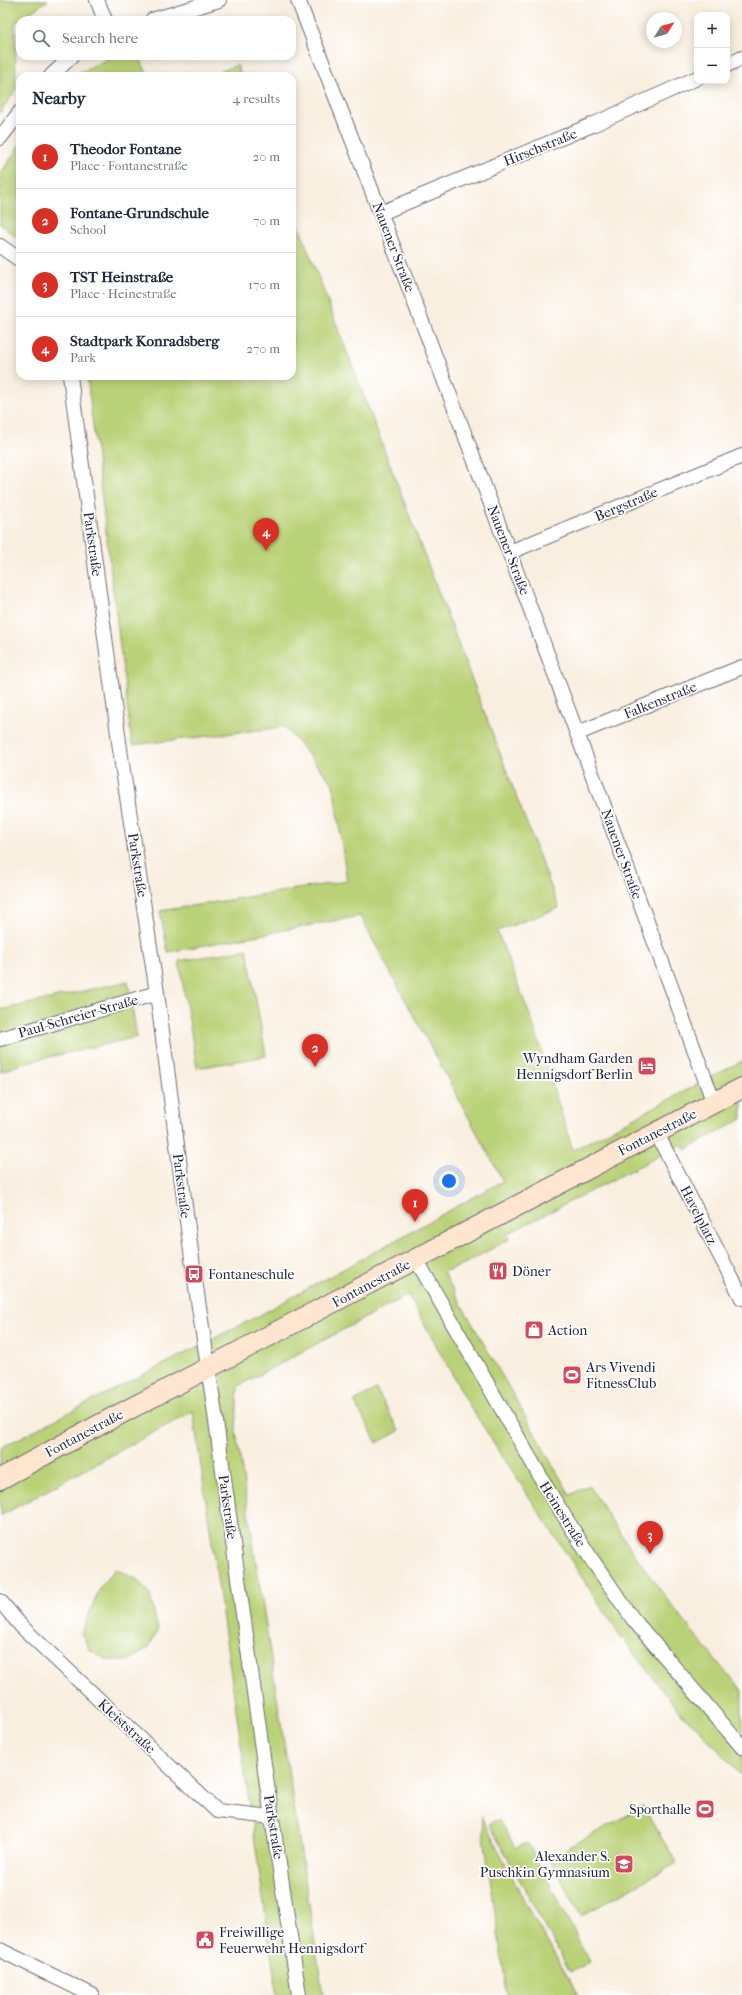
<!DOCTYPE html>
<html lang="en">
<head>
<meta charset="utf-8">
<style>
	:root { --surface:#fff; --page:#f2f2f3; --text:#1f2937; --muted:#747a83; --line:#e0e1e3; --accent:#d93025 }
	body { margin:0; font-family:"IM FELL French Canon",serif; background:var(--page); color:var(--text) }
	.controls { position:absolute; right:12px; top:12px; display:grid; overflow:hidden; border-radius:8px; box-shadow:0 2px 10px #0003 }
	.controls button { width:36px; height:36px; display:grid; place-items:center; padding:0; border:0; border-bottom:1px solid var(--line); background:var(--surface); color:var(--text); font:20px sans-serif }
	.compass { position:absolute; left:646px; top:12px; width:36px; height:36px; border-radius:50%; background:var(--surface); box-shadow:0 2px 10px #0003; rotate:54deg }
	.you { position:absolute; left:449px; top:1181px; width:14px; height:14px; margin:-10px; border:3px solid #fff; border-radius:50%; background:#1a73e8; box-shadow:0 0 0 6px #1a73e833 }
	.badge { display:grid; place-items:center; width:26px; height:26px; border-radius:50%; background:var(--accent); color:#fff; font-size:13px; font-weight:700 }
	.pin { position:absolute; translate:-50% -33px; filter:drop-shadow(0 1px 2px #0008) }
	.pin::after { content:''; position:absolute; top:21px; width:14px; height:12px; background:inherit; clip-path:polygon(0 0,100% 0,50% 100%) }
	.list { margin:0; padding:0; list-style:none }
	h2 { display:flex; justify-content:space-between; align-items:center; height:52px; margin:0; padding:0 16px; font-size:17px }
	h2 small { font-size:13px; font-weight:400; color:var(--muted) }
	.list li { display:grid; grid-template-columns:26px 1fr auto; gap:12px; align-items:center; box-sizing:border-box; height:64px; padding:0 16px; border-top:1px solid var(--line) }
	.list b { display:block; font-size:15px; white-space:nowrap }
	.list p { margin:0; font-size:13px; white-space:nowrap; color:var(--muted) }
	.list em { font-size:13px; font-style:normal; color:var(--muted) }
	.icon { flex:none; width:22px; height:22px; fill:none; stroke:currentColor; stroke-width:2; stroke-linecap:round; stroke-linejoin:round }
	.map { position:relative; flex:none; width:742px; height:1995px; overflow:hidden }
	.search { position:absolute; background:var(--surface); box-shadow:0 2px 10px #0003; left:16px; top:16px; width:280px; height:44px; display:flex; align-items:center; gap:10px; box-sizing:border-box; padding:0 14px; border-radius:12px; color:var(--muted); font-size:15px }
	.panel { position:absolute; background:var(--surface); box-shadow:0 2px 10px #0003; left:16px; top:72px; width:280px; height:308px; border-radius:12px }
	.map>svg:first-child { display:block }
	.green { fill:#bad277; stroke:#6e7a59 }
	.lines { fill:none; stroke-linecap:round; stroke-linejoin:round }
	.street-casing { stroke:#6d6a75; stroke-width:16 }
	.secondary-casing { stroke:#6d6a75; stroke-width:22 }
	.street { stroke:#fff; stroke-width:14 }
	.secondary { stroke:#fde5d0; stroke-width:20 }
	.labels { text-anchor:middle; stroke-width:3.5; stroke-linejoin:round; paint-order:stroke }
	.street-label { font-size:14px; fill:#22223b; stroke:#fff }
	.poi-label { font-size:14px; fill:#22223b; stroke:#fff; text-anchor:start }
</style>
</head>
<body>
<div class="map">
<svg width="742" height="1995" viewBox="0 0 742 1995">
	<rect width="100%" height="100%" fill="#fff"/>
	<filter id="ink" filterUnits="userSpaceOnUse"><feTurbulence type="fractalNoise" baseFrequency=".025" numOctaves="2"/><feDisplacementMap in="SourceGraphic" scale="8" xChannelSelector="R" yChannelSelector="G"/><feConvolveMatrix kernelMatrix="1 2 1 2 8 2 1 2 1" color-interpolation-filters="sRGB"/></filter>
	<filter id="wash" filterUnits="userSpaceOnUse"><feTurbulence type="fractalNoise" baseFrequency=".012" numOctaves="4" result="noise"/><feDisplacementMap in="SourceGraphic" scale="16" xChannelSelector="R" yChannelSelector="G"/><feGaussianBlur stdDeviation="0.9" result="paint"/><feColorMatrix in="noise" values="0 0 0 0 0 0 0 0 0 0 0 0 0 0 0 0 0 1.4 0 .05"/><feComposite in="paint" operator="in"/></filter>
	<g filter="url(#wash)">
		<rect width="100%" height="100%" fill="#f9efe0"/>
		<!-- green -->
		<path class="green" d="M 0,0 L 48,0 L 15,23 L 16,89 L 0,113 Z
			M 114,56 L 139,56 L 148,76 L 72,76 Z
			M 237,65 L 242,76 L 208,76 Z
			M 20,144 L 20,240 L 0,224 L 0,175 Z
			M 292,208 L 559,908 L 497,931 L 532,1021 L 573,1150 L 742,1061 L 742,1119 L 685,1150 L 682,1144 L 507,1234 L 509,1239 L 464,1264 L 443,1272 L 570,1495 L 589,1485 C 633,1556 686,1628 742,1690 L 742,1776 L 693,1723 L 681,1714 L 619,1634 L 471,1408 L 408,1295 L 238,1386 L 236,1432 L 323,1995 L 277,1995 L 193,1411 L 0,1516 L 0,1448 L 260,1315 L 503,1181 L 360,916 L 168,952 L 160,911 L 347,881 L 333,784 L 285,727 L 132,745 L 87,376 L 292,376 Z
			M 247,949 L 266,1056 L 197,1068 L 179,961 Z
			M 128,981 L 137,1037 L 27,1062 L 0,1072 L 0,1010 Z
			M 376,1389 L 399,1431 L 377,1443 L 354,1401 Z
			M 115,1569 L 138,1580 L 150,1595 L 158,1629 L 149,1647 L 131,1660 L 107,1660 L 89,1649 L 81,1633 L 101,1586 Z
			M 643,1806 L 677,1863 L 581,1916 L 550,1858 Z
			M 481,1816 L 530,1912 L 578,1995 L 507,1995 Z
			M 499,1819 L 515,1848 L 528,1843 L 590,1962 L 570,1972 L 489,1824 Z"/>
	</g>
	<g filter="url(#ink)">
		<g class="lines">
			<defs>
				<path id="street" d="M 97,0 L 105,20
					M 298,0 C 441,366 578,734 714,1103
					M 152,20 L 219,0
					M 727,65 L 742,58
					M 51,76 L 72,56
					M 0,138 L 20,112
					M 381,213 L 592,125 L 697,78
					M 0,246 L 20,260
					M 70,376 L 122,764 L 157,993 L 194,1274 L 212,1393 L 267,1785 L 299,1995
					M 510,552 L 742,456
					M 578,733 L 742,667
					M 0,1039 L 157,993
					M 656,1132 L 742,1298
					M 416,1259 L 548,1490 L 590,1557 L 633,1619 L 742,1747
					M 0,1601 L 22,1627 L 217,1811 L 272,1817
					M 0,1950 L 92,1995"/>
				<path id="secondary" d="M 0,1479 L 99,1425 L 742,1088"/>
			</defs>
			<!-- street casing -->
			<use href="#street" class="street-casing"/>
			<!-- secondary casing -->
			<use href="#secondary" class="secondary-casing"/>
			<!-- street -->
			<use href="#street" class="street"/>
			<!-- secondary -->
			<use href="#secondary" class="secondary"/>
		</g>
	</g>
	<!-- icons -->
	<defs>
		<symbol id="hotel-square" viewBox="-11 -11 22 22"><rect x="-9" y="-9" width="18" height="18" rx="4" fill="#d1495b" stroke="#fff"/><path d="M-6-4.5h1.5V1H6V5H4.5V3h-9V5H-6ZM-4 0a1.8 1.8 0 1 1 3.6 0ZM.5 0V-2.5h3Q6-2.5 6 0Z" fill="#fff"/></symbol>
		<symbol id="restaurant-square" viewBox="-11 -11 22 22"><rect x="-9" y="-9" width="18" height="18" rx="4" fill="#d1495b" stroke="#fff"/><path d="M-5-6h1v4h1v-4h1v4h1v-4h1v5L-1.5 .5V6h-2V.5L-5-1ZM5-6V6H3V1.5H1.5Q1.5-4 5-6Z" fill="#fff"/></symbol>
		<symbol id="bus-square" viewBox="-11 -11 22 22"><rect x="-9" y="-9" width="18" height="18" rx="4" fill="#d1495b" stroke="#fff"/><path d="M-5-6H5V4H4V6H2V4H-2V6H-4V4H-5ZM-3.5-4V0h7V-4ZM-3.5 1.2v1.5H-2V1.2ZM2 1.2v1.5H3.5V1.2Z" fill="#fff"/></symbol>
		<symbol id="shop-square" viewBox="-11 -11 22 22"><rect x="-9" y="-9" width="18" height="18" rx="4" fill="#d1495b" stroke="#fff"/><path d="M-5-2.5h2.3a2.7 3.5 0 0 1 5.4 0H5L5.5 6h-11ZM-1.5-2.5h3a1.5 2.3 0 0 0-3 0Z" fill="#fff"/></symbol>
		<symbol id="stadium-square" viewBox="-11 -11 22 22"><rect x="-9" y="-9" width="18" height="18" rx="4" fill="#d1495b" stroke="#fff"/><path d="M0-5a6.5 5 0 1 0 0 10a6.5 5 0 1 0 0-10ZM-3.5-1.8h7v3.6h-7Z" fill="#fff"/></symbol>
		<symbol id="school-square" viewBox="-11 -11 22 22"><rect x="-9" y="-9" width="18" height="18" rx="4" fill="#d1495b" stroke="#fff"/><path d="M0-5L7-2L0 1L-7-2ZM-4 1L0 2.5L4 1V4Q0 6-4 4Z" fill="#fff"/></symbol>
		<symbol id="civic-square" viewBox="-11 -11 22 22"><rect x="-9" y="-9" width="18" height="18" rx="4" fill="#d1495b" stroke="#fff"/><path d="M-.6-6.5H3V-4.5H.6V-3L4-1V1h2V6H-6V1h2V-1L-.6-3ZM-1.2 2.5V6h2.4V2.5Z" fill="#fff"/></symbol>
	</defs>
	<g fill-rule="evenodd">
		<use href="#hotel-square" x="636" y="1055" width="22" height="22"/>
		<use href="#restaurant-square" x="487" y="1260" width="22" height="22"/>
		<use href="#bus-square" x="183" y="1263" width="22" height="22"/>
		<use href="#shop-square" x="523" y="1319" width="22" height="22"/>
		<use href="#stadium-square" x="561" y="1364" width="22" height="22"/>
		<use href="#stadium-square" x="694" y="1798" width="22" height="22"/>
		<use href="#school-square" x="613" y="1853" width="22" height="22"/>
		<use href="#civic-square" x="194" y="1929" width="22" height="22"/>
	</g>
	<g class="labels">
		<!-- street labels -->
		<g class="street-label">
			<text transform="translate(540 147) rotate(-22)" y="5">Hirschstraße</text>
			<text transform="translate(394 247) rotate(69)" y="5">Nauener Straße</text>
			<text transform="translate(626 504) rotate(-23)" y="5">Bergstraße</text>
			<text transform="translate(93 544) rotate(82)" y="5">Parkstraße</text>
			<text transform="translate(509 550) rotate(69)" y="5">Nauener Straße</text>
			<text transform="translate(660 700) rotate(-22)" y="5">Falkenstraße</text>
			<text transform="translate(622 854) rotate(70)" y="5">Nauener Straße</text>
			<text transform="translate(138 865) rotate(81)" y="5">Parkstraße</text>
			<text transform="translate(78 1016) rotate(-16)" y="5">Paul-Schreier-Straße</text>
			<text transform="translate(657 1132) rotate(-27)" y="5">Fontanestraße</text>
			<text transform="translate(182 1186) rotate(83)" y="5">Parkstraße</text>
			<text transform="translate(699 1215) rotate(63)" y="5">Havelplatz</text>
			<text transform="translate(371 1283) rotate(-28)" y="5">Fontanestraße</text>
			<text transform="translate(84 1433) rotate(-28)" y="5">Fontanestraße</text>
			<text transform="translate(228 1507) rotate(82)" y="5">Parkstraße</text>
			<text transform="translate(563 1514) rotate(58)" y="5">Heinestraße</text>
			<text transform="translate(127 1726) rotate(43)" y="5">Kleiststraße</text>
			<text transform="translate(274 1827) rotate(81)" y="5">Parkstraße</text>
		</g>
		<!-- poi labels -->
		<g class="poi-label">
			<text x="633" y="1063" text-anchor="end">Wyndham Garden<tspan x="633" dy="16">Hennigsdorf Berlin</tspan></text>
			<text x="512" y="1276">Döner</text>
			<text x="208" y="1279">Fontaneschule</text>
			<text x="548" y="1335">Action</text>
			<text x="586" y="1372">Ars Vivendi<tspan x="586" dy="16">FitnessClub</tspan></text>
			<text x="691" y="1814" text-anchor="end">Sporthalle</text>
			<text x="610" y="1861" text-anchor="end">Alexander S.<tspan x="610" dy="16">Puschkin Gymnasium</tspan></text>
			<text x="219" y="1937">Freiwillige<tspan x="219" dy="16">Feuerwehr Hennigsdorf</tspan></text>
		</g>
	</g>
</svg>
<div class="controls">
<button>+</button>
<button>−</button>
</div>
<svg class="compass" viewBox="-18 -18 36 36"><path d="M0-13l5 13h-10z" fill="#e53935"/><path d="M0 13l5-13h-10z" fill="#747a83"/></svg>
<div class="you"></div>
<div class="pin badge" style="left:415px;top:1222px">1</div>
<div class="pin badge" style="left:315px;top:1067px">2</div>
<div class="pin badge" style="left:650px;top:1554px">3</div>
<div class="pin badge" style="left:266px;top:551px">4</div>
<div class="search"><svg class="icon" aria-label="search" viewBox="0 0 24 24"><circle cx="10" cy="10" r="6"/><path d="M15 15l6 6"/></svg>Search here</div>
<section class="panel">
<h2>Nearby<small>4 results</small></h2>
<ul class="list">
<li><span class="badge">1</span><div><b>Theodor Fontane</b><p>Place · Fontanestraße</p></div><em>20 m</em></li>
<li><span class="badge">2</span><div><b>Fontane-Grundschule</b><p>School</p></div><em>70 m</em></li>
<li><span class="badge">3</span><div><b>TST Heinstraße</b><p>Place · Heinestraße</p></div><em>170 m</em></li>
<li><span class="badge">4</span><div><b>Stadtpark Konradsberg</b><p>Park</p></div><em>270 m</em></li>
</ul>
</section>
</div>
</body>
</html>
